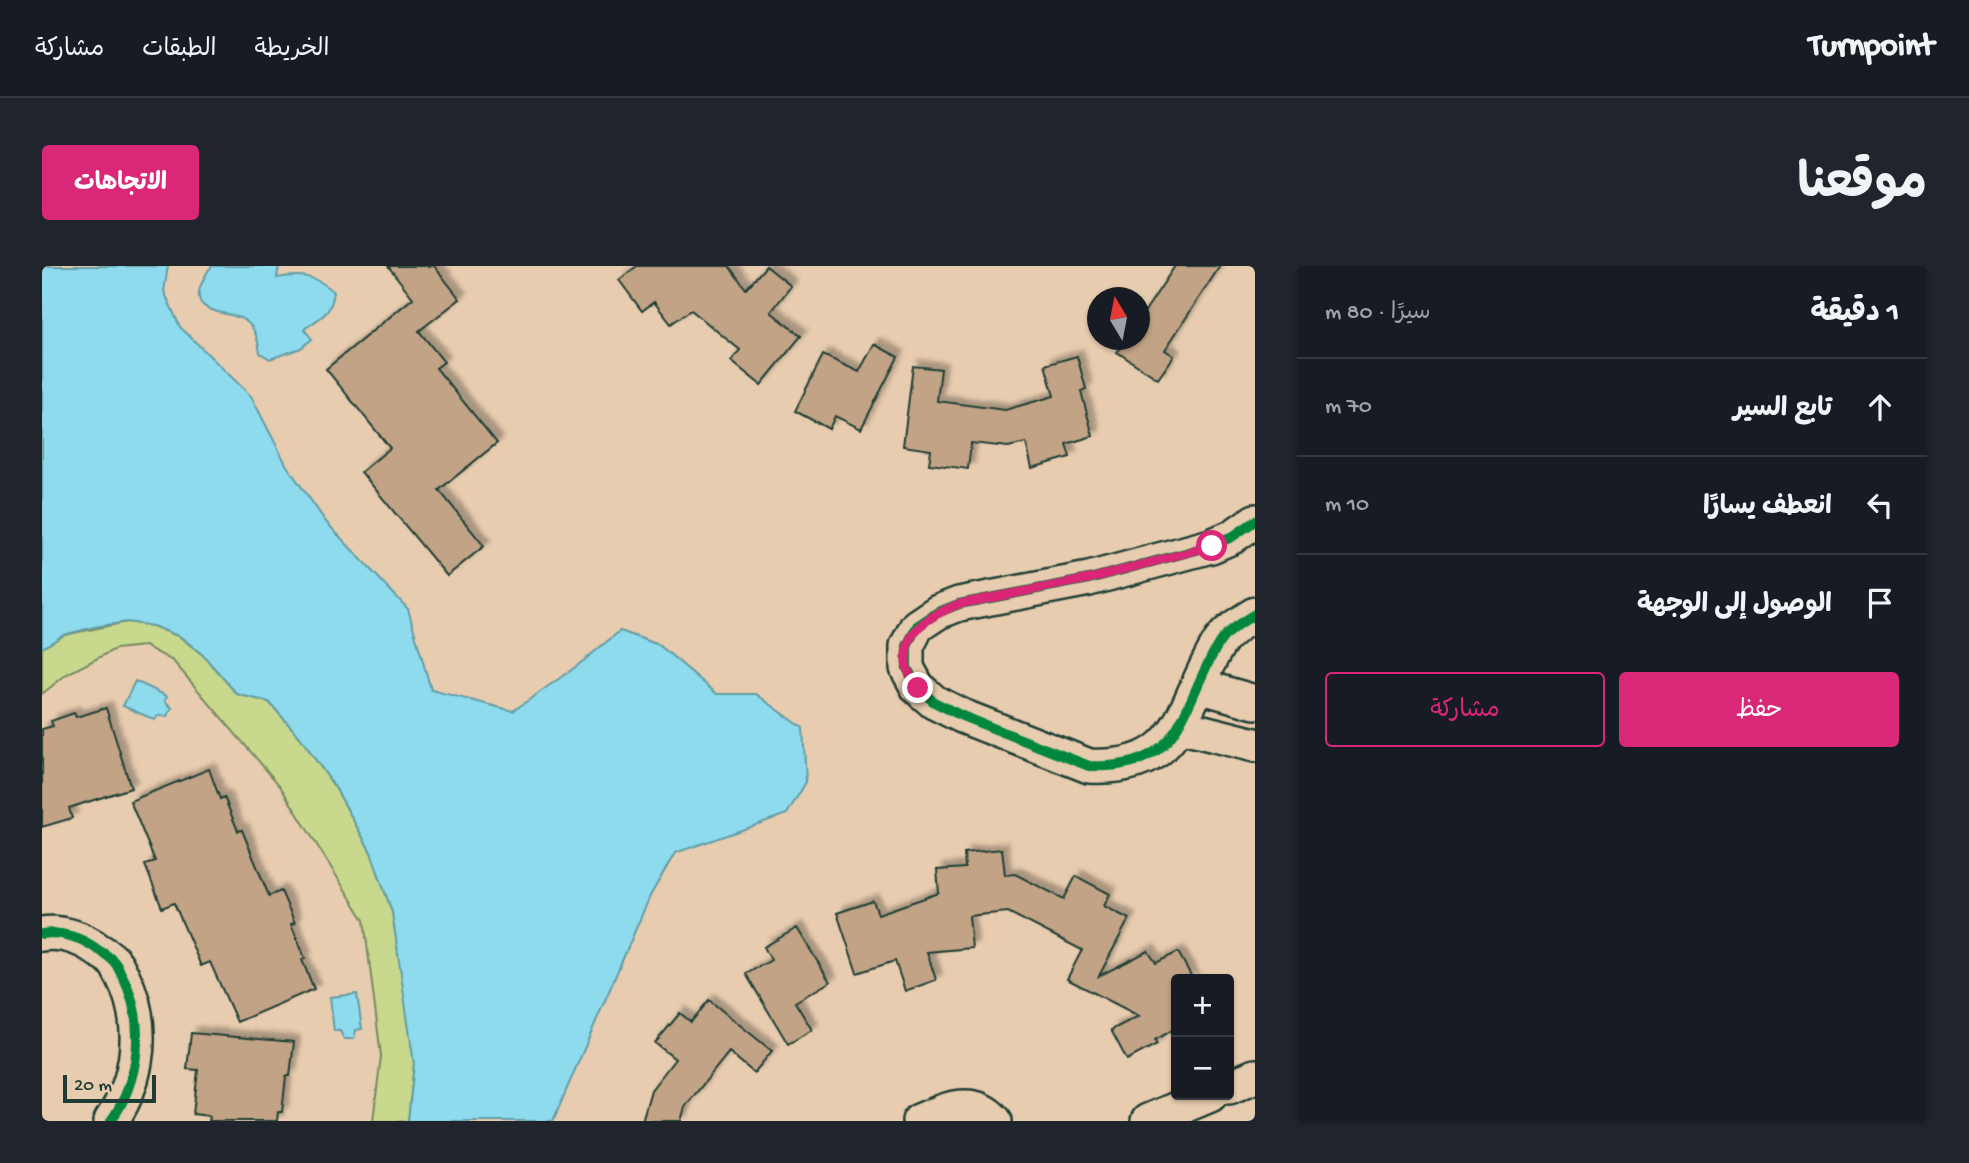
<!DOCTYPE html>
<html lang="ar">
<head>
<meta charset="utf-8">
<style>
	:root { --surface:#171b24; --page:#20242c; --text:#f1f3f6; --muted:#9ea1a6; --line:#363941; --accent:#db2777 }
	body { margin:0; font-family:"Gochi Hand","Playpen Sans Arabic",sans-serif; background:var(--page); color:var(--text); direction:rtl }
	.controls { position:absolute; right:21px; bottom:21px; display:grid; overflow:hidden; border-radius:7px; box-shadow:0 2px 5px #0004 }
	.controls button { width:63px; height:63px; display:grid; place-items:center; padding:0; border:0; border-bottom:2px solid var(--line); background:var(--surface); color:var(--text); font:35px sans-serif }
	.compass { position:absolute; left:1045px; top:21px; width:63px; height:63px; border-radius:50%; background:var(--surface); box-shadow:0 2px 5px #0004; rotate:350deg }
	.scale { position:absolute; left:21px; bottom:18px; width:93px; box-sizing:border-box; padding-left:7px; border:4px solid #1f3d34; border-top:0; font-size:19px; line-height:24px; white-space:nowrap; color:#1f3d34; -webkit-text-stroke:5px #e8ccaf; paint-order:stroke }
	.stop { position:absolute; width:21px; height:21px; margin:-16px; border:5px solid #db2777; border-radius:50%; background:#fff }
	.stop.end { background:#db2777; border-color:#fff; box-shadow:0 2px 7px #0008 }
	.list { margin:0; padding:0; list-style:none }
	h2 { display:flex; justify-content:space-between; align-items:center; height:91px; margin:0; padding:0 28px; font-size:30px }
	h2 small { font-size:23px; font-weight:400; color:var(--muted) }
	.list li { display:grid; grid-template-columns:46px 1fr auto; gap:21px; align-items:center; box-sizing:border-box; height:98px; padding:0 28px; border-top:2px solid var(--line) }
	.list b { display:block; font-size:26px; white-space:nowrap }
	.list em { font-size:23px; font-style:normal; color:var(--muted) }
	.actions { display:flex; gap:14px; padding:21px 28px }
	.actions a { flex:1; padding:16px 0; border:2px solid var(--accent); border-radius:7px; text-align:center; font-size:24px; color:var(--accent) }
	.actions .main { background:var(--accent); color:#fff }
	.icon { flex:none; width:38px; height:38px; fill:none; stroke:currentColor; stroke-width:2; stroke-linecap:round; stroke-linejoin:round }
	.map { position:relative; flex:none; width:1213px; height:855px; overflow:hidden; direction:ltr; border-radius:7px }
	header { display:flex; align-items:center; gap:42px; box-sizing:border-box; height:98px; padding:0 35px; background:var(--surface); border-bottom:2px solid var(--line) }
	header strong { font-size:33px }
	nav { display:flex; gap:38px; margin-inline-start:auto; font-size:24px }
	.intro { display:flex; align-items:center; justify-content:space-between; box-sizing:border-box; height:168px; padding:0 42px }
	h1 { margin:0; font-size:49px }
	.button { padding:18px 32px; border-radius:7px; background:var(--accent); color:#fff; font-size:24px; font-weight:700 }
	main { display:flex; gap:42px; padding:0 42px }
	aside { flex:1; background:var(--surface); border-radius:7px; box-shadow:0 2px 5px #0004 }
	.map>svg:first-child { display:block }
	.green { fill:#c8d88c; stroke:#748a60; stroke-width:2 }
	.water { fill:#8edbee; stroke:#629ca4; stroke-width:2 }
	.building { fill:#c2a386; stroke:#1f3d34; stroke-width:2; filter:url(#shadow) }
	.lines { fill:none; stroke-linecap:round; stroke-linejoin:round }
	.minor-casing { stroke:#1f3d34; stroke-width:38 }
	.minor { stroke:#e8ccaf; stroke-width:33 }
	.cycleway-casing { stroke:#e8ccaf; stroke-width:15 }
	.cycleway { stroke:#00873e; stroke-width:10 }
	.route { stroke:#db2777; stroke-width:9 }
</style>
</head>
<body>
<header>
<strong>Turnpoint</strong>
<nav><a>الخريطة</a><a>الطبقات</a><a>مشاركة</a></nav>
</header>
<div class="intro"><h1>موقعنا</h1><a class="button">الاتجاهات</a></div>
<main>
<aside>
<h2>1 دقيقة<small>سيرًا · 80 m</small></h2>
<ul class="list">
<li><svg class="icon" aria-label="ahead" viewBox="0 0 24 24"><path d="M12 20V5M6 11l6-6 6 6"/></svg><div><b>تابع السير</b></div><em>70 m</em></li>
<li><svg class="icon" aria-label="left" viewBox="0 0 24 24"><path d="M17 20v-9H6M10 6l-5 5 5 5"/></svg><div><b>انعطف يسارًا</b></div><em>10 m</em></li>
<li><svg class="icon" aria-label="arrive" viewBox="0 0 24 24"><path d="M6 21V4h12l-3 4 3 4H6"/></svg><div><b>الوصول إلى الوجهة</b></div></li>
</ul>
<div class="actions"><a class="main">حفظ</a><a>مشاركة</a></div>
</aside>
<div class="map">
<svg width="1213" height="855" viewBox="0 0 1213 855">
	<defs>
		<filter id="shadow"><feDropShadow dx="6" dy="-6" stdDeviation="2" flood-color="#0004"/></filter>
	</defs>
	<rect width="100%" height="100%" fill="#e8ccaf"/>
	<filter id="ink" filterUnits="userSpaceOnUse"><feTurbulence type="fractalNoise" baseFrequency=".0143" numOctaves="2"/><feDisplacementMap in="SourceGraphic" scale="14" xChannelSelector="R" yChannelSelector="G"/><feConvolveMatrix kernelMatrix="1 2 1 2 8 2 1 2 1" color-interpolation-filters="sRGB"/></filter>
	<g filter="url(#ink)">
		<!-- green -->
		<path class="green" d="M 85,356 L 111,360 L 138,371 L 161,389 L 195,428 L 227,436 L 258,471 L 294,523 L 329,586 L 350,646 L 363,724 L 372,798 L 366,855 L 331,855 L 339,790 L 322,654 L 238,520 L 131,395 L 103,380 L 73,383 L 25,408 L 0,428 L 0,382 L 22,369 Z"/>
		<!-- water -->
		<path class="water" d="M 0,0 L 126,0 L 122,25 L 138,61 L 209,130 L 245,200 L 284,256 L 366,343 L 389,424 L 471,445 L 535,400 L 578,365 L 617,379 L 675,428 L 714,428 L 761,462 L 764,516 L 745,548 L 633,587 L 608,630 L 511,855 L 366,855 L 372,798 L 350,646 L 329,586 L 294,523 L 258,471 L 227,436 L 195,428 L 161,389 L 139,371 L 111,360 L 85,356 L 52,361 L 22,369 L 0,382 Z
			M 170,0 L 237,0 L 235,12 C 258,8 274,9 292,26 C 288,50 280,50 262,63 L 270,73 L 259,82 L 228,93 L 218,87 C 216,75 214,61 202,54 C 187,44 147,50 159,19 C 162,12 165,5 170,0 Z
			M 93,415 L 125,430 L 123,435 L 130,442 L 125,450 L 116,449 L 113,454 L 81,440 Z
			M 315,728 L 320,763 L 314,764 L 312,773 L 302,773 L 298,765 L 292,765 L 288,731 Z"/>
		<!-- building -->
		<path class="building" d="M 346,0 L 392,0 L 418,33 L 377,65 L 402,96 L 394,102 L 455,177 L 397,224 L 442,280 L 405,310 L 319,206 L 348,182 L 284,103 L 371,32 Z
			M 595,0 L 687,0 L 704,23 L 724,0 L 749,20 L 729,46 L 759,70 L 719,119 L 689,95 L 698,84 L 649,44 L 629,58 L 612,36 L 600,45 L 577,14 Z
			M 1133,0 L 1178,0 L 1123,84 L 1132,90 L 1116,113 L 1075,86 L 1084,74 L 1097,74 L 1097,54 Z
			M 832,78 L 856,91 L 819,163 L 793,150 L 787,163 L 753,145 L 781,89 L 817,106 Z
			M 1035,90 L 1044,123 L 1039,125 L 1051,170 L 1024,178 L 1028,191 L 990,202 L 984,177 L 966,181 L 929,177 L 926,203 L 887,198 L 889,184 L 861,180 L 871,100 L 899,103 L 895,135 L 963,144 L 1012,130 L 1003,99 Z
			M 64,442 L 89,522 L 27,542 L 30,552 L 0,561 L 0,463 L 11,460 L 9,455 L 32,447 L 34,451 Z
			M 167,503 L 178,533 L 182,531 L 196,565 L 200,564 L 227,630 L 239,625 L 253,657 L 249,658 L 263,692 L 260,694 L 272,723 L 195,756 L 168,696 L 159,700 L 132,637 L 120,642 L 103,599 L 113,595 L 88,535 Z
			M 960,583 L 963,609 L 973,608 L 1022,633 L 1034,610 L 1068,628 L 1062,640 L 1087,653 L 1057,710 L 1106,685 L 1114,697 L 1136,686 L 1151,713 L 1134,713 L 1134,762 L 1113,774 L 1115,778 L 1085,794 L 1069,764 L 1097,750 L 1025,713 L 1040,684 L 966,646 L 927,650 L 930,682 L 885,686 L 894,714 L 863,725 L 853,695 L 815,707 L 795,647 L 831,635 L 836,648 L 897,627 L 895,604 L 923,602 L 922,587 Z
			M 755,662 L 788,716 L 753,736 L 770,764 L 746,778 L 704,708 L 729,694 L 722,681 Z
			M 667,734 L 730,785 L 712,807 L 687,786 L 643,841 L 639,855 L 600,855 L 609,824 L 633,793 L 613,777 L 638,747 L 649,756 Z
			M 149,767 L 252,776 L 248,810 L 244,810 L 240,846 L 236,846 L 235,855 L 167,855 L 168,850 L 151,848 L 156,804 L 145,803 Z"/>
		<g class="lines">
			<defs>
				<path id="minor" d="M 1213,255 L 1190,271 L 1169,280 L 1047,313 L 917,338 L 896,346 L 875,360 L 865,380 L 865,402 L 876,422 L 892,436 L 920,450 L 1047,500 C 1142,505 1138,442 1176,379 C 1184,365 1200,356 1213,348
					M 1157,420 L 1213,436
					M 1137,460 L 1213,479
					M 0,668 C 19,665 41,672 56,684 C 61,687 69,691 73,697 C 76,700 78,707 81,711 C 104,757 98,813 69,855
					M 1187,821 L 1213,810
					M 877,855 C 903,844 931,830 953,855
					M 1106,855 L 1168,829"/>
			</defs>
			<!-- minor casing -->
			<use href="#minor" class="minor-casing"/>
			<!-- minor -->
			<use href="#minor" class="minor"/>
			<defs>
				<path id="cycleway" d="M 1213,255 L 1190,271 L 1169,280 L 1047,313 L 917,338 L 896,346 L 875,360 L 865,380 L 865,402 L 876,422 L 892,436 L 920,450 L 1047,500 C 1142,505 1138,442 1176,379 C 1184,365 1200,356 1213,348
					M 0,668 C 19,665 41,672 56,684 C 61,687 69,691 73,697 C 76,700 78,707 81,711 C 104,757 98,813 69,855"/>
			</defs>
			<!-- cycleway casing -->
			<use href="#cycleway" class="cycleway-casing"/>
			<!-- cycleway -->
			<use href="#cycleway" class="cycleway"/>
		</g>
	</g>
	<g class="lines" filter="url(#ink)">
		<!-- route -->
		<path class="route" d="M 876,422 C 872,416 867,408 865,402 C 858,365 889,349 917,338 L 1047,313 L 1170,280"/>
	</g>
</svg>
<div class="controls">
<button>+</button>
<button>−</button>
</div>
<svg class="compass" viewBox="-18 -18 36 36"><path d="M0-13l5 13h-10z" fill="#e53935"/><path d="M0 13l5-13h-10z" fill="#9ea1a6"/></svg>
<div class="scale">20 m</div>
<div class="stop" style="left:1170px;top:280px"></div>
<div class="stop end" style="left:876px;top:422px"></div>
</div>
</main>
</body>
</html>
